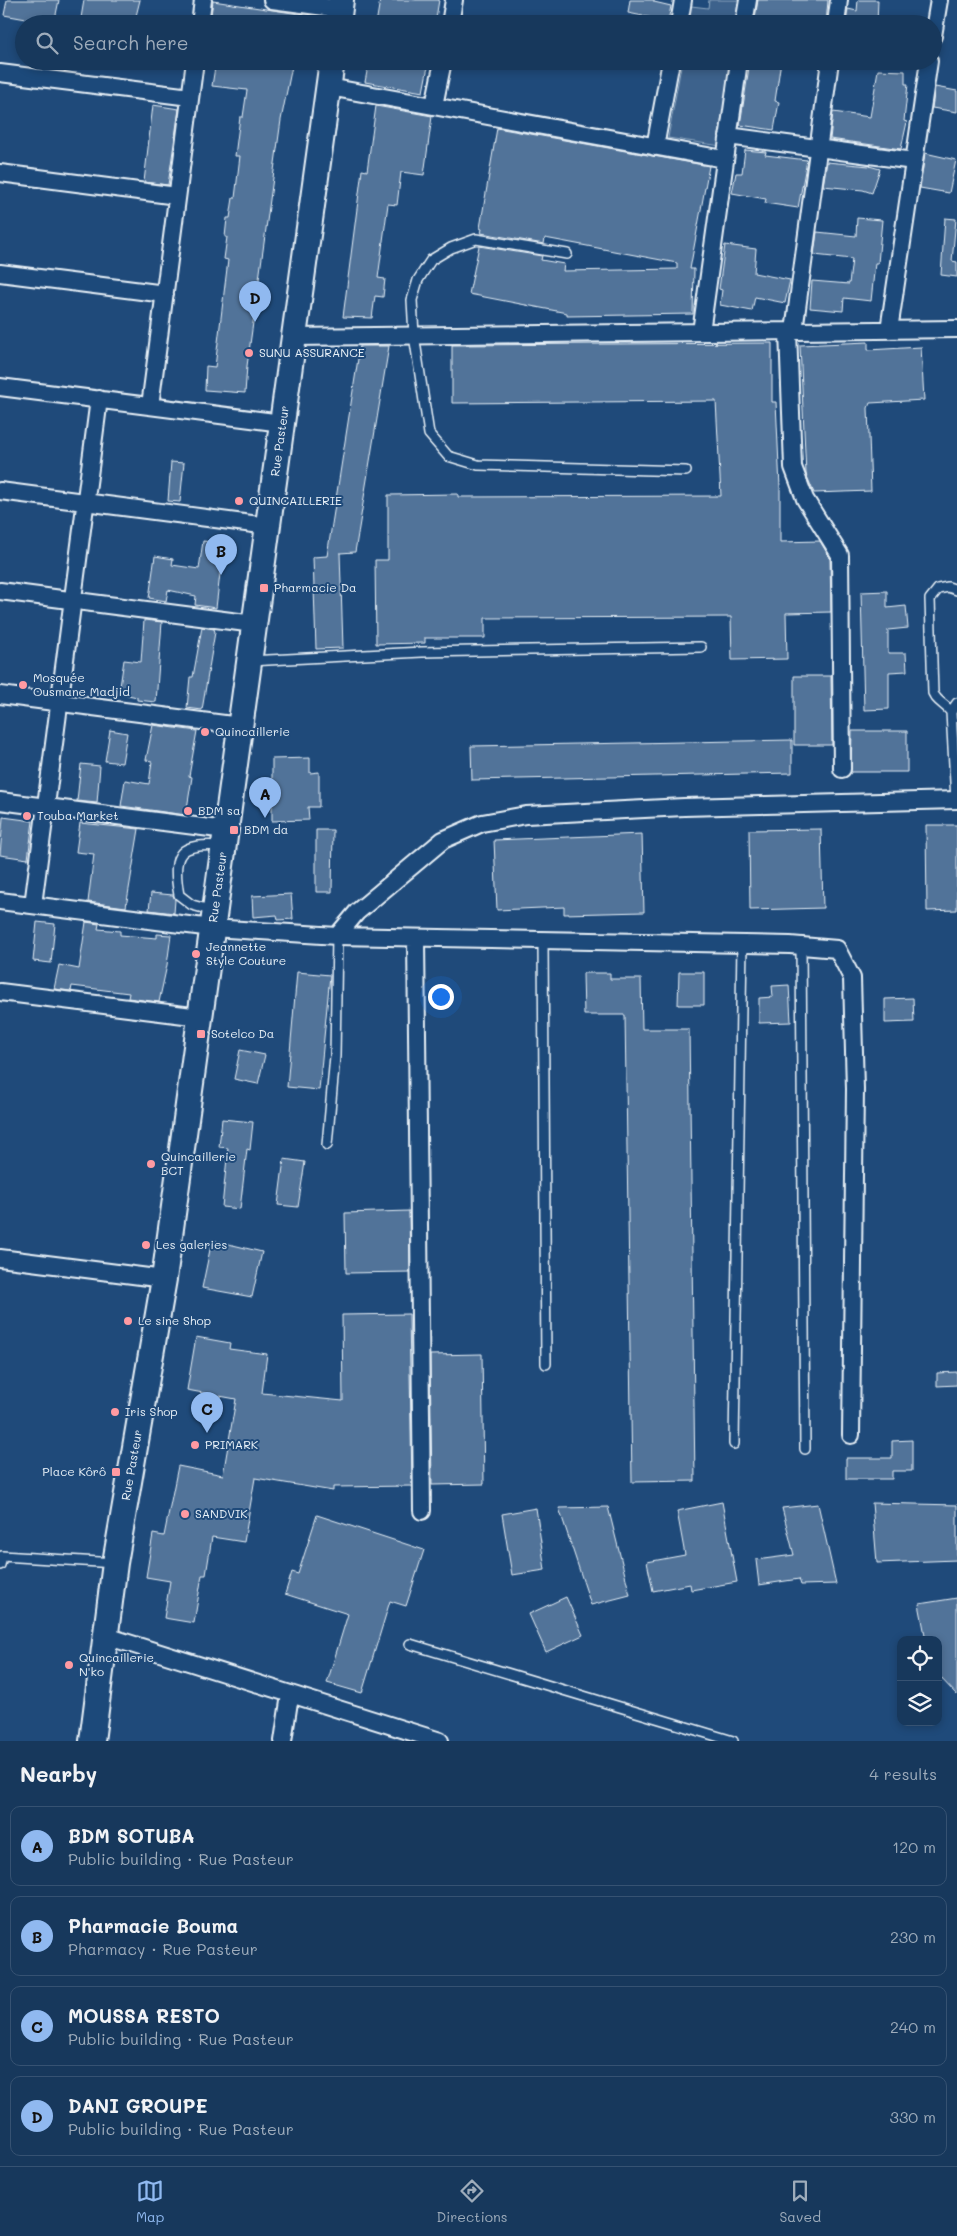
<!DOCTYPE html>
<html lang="en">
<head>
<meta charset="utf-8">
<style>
	:root { --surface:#17385c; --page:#203f62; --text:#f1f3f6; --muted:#9eacbb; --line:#365272; --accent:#90b9f0 }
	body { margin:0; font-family:Mali,sans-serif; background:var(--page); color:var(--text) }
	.controls { position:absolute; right:15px; bottom:15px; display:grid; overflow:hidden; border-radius:10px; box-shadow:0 2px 8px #0003 }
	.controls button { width:45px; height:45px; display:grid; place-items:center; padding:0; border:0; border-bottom:1px solid var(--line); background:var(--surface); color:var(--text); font:25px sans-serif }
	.you { position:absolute; left:440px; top:996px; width:18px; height:18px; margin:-12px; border:4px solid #fff; border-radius:50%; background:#1a73e8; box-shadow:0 0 0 8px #1a73e833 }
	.badge { display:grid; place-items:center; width:32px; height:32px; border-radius:50%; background:var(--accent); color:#111; font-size:16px; font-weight:700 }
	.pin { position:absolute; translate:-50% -41px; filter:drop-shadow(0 1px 2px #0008) }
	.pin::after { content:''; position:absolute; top:26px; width:18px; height:15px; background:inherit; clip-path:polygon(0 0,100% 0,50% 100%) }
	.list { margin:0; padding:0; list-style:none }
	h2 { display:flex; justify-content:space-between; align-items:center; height:65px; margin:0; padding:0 20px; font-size:21px }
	h2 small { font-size:16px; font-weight:400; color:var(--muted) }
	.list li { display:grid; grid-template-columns:32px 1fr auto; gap:15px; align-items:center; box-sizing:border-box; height:80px; margin:0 10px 10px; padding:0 10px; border:1px solid var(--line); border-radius:10px }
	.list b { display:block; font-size:19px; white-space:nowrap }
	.list p { margin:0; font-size:16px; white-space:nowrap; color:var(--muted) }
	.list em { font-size:16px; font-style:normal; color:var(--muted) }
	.icon { flex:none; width:28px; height:28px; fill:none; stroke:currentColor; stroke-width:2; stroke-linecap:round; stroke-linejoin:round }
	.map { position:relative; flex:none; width:957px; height:1741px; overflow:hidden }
	.search { position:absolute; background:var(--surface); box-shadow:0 2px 8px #0003; left:15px; right:15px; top:15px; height:55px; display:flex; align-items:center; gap:12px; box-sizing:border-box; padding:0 18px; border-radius:28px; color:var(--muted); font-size:19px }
	.sheet { height:425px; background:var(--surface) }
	nav { display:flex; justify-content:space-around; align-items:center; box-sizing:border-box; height:70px; border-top:1px solid var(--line); background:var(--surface); font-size:14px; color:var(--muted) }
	nav a { display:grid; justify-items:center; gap:2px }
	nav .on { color:var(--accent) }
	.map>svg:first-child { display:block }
	.green { fill:#3c628c; stroke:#92aac2 }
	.building { fill:#517399; stroke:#e8f1f8 }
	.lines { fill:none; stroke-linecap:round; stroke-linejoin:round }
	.lane-casing { stroke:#e8f1f8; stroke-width:12 }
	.street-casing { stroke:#e8f1f8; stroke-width:20 }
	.secondary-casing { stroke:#e8f1f8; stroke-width:28 }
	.lane { stroke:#1f4a7a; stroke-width:9 }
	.street { stroke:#1f4a7a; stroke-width:16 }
	.secondary { stroke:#1f4a7a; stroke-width:24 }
	.poi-dot { fill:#ff9aa2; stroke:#1f4a7a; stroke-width:2 }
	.labels { text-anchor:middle; stroke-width:4; stroke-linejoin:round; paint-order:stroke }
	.poi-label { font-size:12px; fill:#e8f1f8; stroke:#1f4a7a; text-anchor:start }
	.street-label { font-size:12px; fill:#e8f1f8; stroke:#1f4a7a }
</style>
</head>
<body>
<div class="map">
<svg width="957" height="1741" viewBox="0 0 957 1741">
	<rect width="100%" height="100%" fill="#1f4a7a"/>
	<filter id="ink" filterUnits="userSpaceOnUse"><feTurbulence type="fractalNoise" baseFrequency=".02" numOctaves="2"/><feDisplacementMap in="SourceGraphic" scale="10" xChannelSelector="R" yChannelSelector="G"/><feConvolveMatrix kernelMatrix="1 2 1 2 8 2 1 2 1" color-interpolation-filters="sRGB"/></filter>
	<g filter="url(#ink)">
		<!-- green -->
		<path class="green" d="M 709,0 L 739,0 L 736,24 L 688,24 L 691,6 L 708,8 Z
			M 682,61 L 731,61 L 721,146 L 668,138 Z"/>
		<!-- building -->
		<path class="building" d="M 7,0 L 59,0 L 54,24 L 4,15 Z
			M 84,0 L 140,0 L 134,24 L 80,24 Z
			M 380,0 L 439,0 L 435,24 L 376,24 Z
			M 630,0 L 654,0 L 654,2 L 671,6 L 668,21 L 628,13 Z
			M 758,0 L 828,0 L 826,24 L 754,24 Z
			M 858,0 L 878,0 L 877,24 L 846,24 L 848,9 L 857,11 Z
			M 213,1 L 319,17 L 319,24 L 210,22 Z
			M 216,61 L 293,61 L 281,120 L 247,366 L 245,393 L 205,390 L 206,366 L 215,367 L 228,260 L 224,259 L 227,237 L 225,237 L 227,218 L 230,218 L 233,198 L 235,198 L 240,156 L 235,156 L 240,117 L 243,117 L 247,90 L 212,86 Z
			M 369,61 L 429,61 L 423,92 L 365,82 Z
			M 750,61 L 781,61 L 775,101 L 779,102 L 774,130 L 740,125 Z
			M 878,70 L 905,71 L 905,84 L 908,84 L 904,121 L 907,122 L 901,149 L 830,139 L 833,112 L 870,117 Z
			M 935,87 L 957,91 L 957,112 L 932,108 Z
			M 153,105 L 179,109 L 168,185 L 144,182 Z
			M 376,106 L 432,116 L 424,175 L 401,172 L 397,205 L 388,204 L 378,278 L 385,279 L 383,297 L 375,296 L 372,318 L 343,317 L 362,170 L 367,171 Z
			M 497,128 L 709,166 L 690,269 L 694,269 L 693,314 L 567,316 L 567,313 L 469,294 L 479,246 L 542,256 L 541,260 L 564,264 L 563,271 L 677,269 L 677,263 L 545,238 L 544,244 L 481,233 L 482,229 L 480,228 Z
			M 745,150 L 766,152 L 765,155 L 807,160 L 798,208 L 765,203 L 766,199 L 732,193 L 736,173 L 742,173 Z
			M 925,153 L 956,160 L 949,193 L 920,188 Z
			M 827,162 L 869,166 L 880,169 L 872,193 L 863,190 L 823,186 Z
			M 857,218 L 882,220 L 878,263 L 875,263 L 871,301 L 844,298 L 843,311 L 810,308 L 812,281 L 849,284 L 852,259 L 814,255 L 817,232 L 856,236 Z
			M 945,218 L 956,219 L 952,261 L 957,262 L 957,277 L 941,275 Z
			M 725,245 L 756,249 L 754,273 L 790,280 L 785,303 L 755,297 L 752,311 L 720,305 L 722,290 L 719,289 Z
			M 868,342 L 868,350 L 921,347 L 924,400 L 870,403 L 868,408 L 871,491 L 814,493 L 806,474 L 800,345 Z
			M 772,343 L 772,402 L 776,402 L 780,488 L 780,542 L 820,541 L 830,558 L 831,612 L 786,613 L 787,659 L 732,660 L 731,617 L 485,618 L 485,638 L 425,638 L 425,643 L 376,644 L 375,560 L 388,560 L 388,495 L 458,494 L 458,497 L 721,496 L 716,401 L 452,403 L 452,345 Z
			M 360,346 L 389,346 L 355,552 L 340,553 L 343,648 L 316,649 L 313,557 L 327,556 Z
			M 171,462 L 184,463 L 180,502 L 168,501 Z
			M 203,541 L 220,543 L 218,565 L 221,565 L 216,608 L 195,605 L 196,596 L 168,590 L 166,601 L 149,598 L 155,556 L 173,559 L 172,565 L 199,569 Z
			M 887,591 L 887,608 L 906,606 L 908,628 L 888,630 L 888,653 L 906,653 L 907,671 L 889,672 L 889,709 L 864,710 L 861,592 Z
			M 144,620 L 162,622 L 156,702 L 137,700 L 137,697 L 119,693 L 124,660 L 141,662 Z
			M 202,627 L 214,629 L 215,632 L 202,710 L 187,708 L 190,677 L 193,677 Z
			M 794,676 L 831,676 L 832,745 L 794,745 Z
			M 153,725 L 197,731 L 189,776 L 192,777 L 186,815 L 121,806 L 125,780 L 149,784 L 152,761 L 146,760 Z
			M 110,730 L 127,733 L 122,763 L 105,761 Z
			M 852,731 L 907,731 L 907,772 L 851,772 Z
			M 792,740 L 792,773 L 472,780 L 471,746 Z
			M 310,758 L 310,773 L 319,772 L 319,807 L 308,807 L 309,820 L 272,821 L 272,759 Z
			M 81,764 L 100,766 L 97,803 L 77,801 Z
			M 3,817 L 33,821 L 28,859 L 0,855 Z
			M 80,823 L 139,829 L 126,907 L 88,902 L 94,854 L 76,852 Z
			M 926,825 L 957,825 L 957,910 L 927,911 Z
			M 821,829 L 823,908 L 750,910 L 749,830 Z
			M 316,830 L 333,830 L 332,892 L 316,892 Z
			M 642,834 L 644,912 L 564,914 L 564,907 L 497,910 L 494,840 Z
			M 151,893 L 173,895 L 175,900 L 174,913 L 149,910 Z
			M 291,894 L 293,919 L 278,920 L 277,915 L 253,917 L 252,896 Z
			M 37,922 L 55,924 L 51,963 L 33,961 Z
			M 86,922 L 99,924 L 98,929 L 120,931 L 120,935 L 157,938 L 157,934 L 171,935 L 167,965 L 159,1002 L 128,998 L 129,993 L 72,986 L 71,991 L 54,989 L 59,965 L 79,969 Z
			M 297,972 L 330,975 L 319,1090 L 287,1087 Z
			M 679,972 L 704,972 L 704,1005 L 678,1005 Z
			M 583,973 L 610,973 L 610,979 L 641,979 L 642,1029 L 689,1029 L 695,1481 L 632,1482 L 625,1015 L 584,1015 Z
			M 789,985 L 791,1022 L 759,1023 L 759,998 L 773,997 L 772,986 Z
			M 913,998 L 914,1022 L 885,1023 L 885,999 Z
			M 240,1050 L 265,1055 L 258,1084 L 234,1079 Z
			M 222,1119 L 253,1122 L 250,1150 L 247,1149 L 240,1209 L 222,1207 L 228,1148 L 219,1147 Z
			M 284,1159 L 305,1162 L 298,1207 L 278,1205 Z
			M 409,1211 L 410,1272 L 346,1273 L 345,1213 Z
			M 212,1240 L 262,1252 L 252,1297 L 202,1288 Z
			M 409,1314 L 412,1486 L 333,1487 L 333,1491 L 255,1478 L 244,1542 L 212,1537 L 206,1575 L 202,1575 L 194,1623 L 164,1618 L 170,1581 L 146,1577 L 153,1534 L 164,1536 L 178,1466 L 223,1475 L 236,1399 L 187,1390 L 196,1337 L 230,1343 L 229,1349 L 267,1354 L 262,1393 L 343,1401 L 342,1315 Z
			M 482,1354 L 484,1484 L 432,1485 L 430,1355 Z
			M 957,1372 L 957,1385 L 937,1386 L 937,1373 Z
			M 912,1440 L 912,1471 L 892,1471 L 892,1479 L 846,1479 L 846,1458 L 892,1458 L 892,1441 Z
			M 722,1502 L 737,1582 L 691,1590 L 690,1584 L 653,1591 L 647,1562 L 685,1555 L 677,1511 Z
			M 872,1503 L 957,1505 L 957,1560 L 877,1563 Z
			M 818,1504 L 836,1584 L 801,1585 L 799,1579 L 759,1585 L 756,1560 L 794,1555 L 782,1508 Z
			M 608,1507 L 630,1595 L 591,1605 L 559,1508 Z
			M 536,1508 L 545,1570 L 512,1575 L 502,1514 Z
			M 317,1515 L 424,1550 L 406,1606 L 390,1601 L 362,1693 L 327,1683 L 348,1614 L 285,1594 L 292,1572 L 298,1574 Z
			M 566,1597 L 583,1635 L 546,1652 L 529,1614 Z
			M 957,1598 L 957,1695 L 938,1675 L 938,1640 L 926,1640 L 919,1604 Z"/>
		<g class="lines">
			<defs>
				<path id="lane" d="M 567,254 L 476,239 L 451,248 L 431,260 L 418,280 L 412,300 L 414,335 L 429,434 L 448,456 L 478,465 L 686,471
					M 249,661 L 422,652 L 701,647
					M 951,712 C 945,704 937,702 933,693 L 930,599 L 938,589 L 948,587 L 957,590
					M 956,800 L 951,712 L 957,703
					M 214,911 L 192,905 L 179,895 C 171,851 180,843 223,846
					M 543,941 L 546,1364
					M 801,946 L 805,1449
					M 327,1145 L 335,1056 L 337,936
					M 734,1444 L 742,944
					M 0,1565 L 2,1556 L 115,1563
					M 410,1644 L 733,1741"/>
				<path id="street" d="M 272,0 L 340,9
					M 200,24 L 203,0
					M 450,24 L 454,0
					M 679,24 L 683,0
					M 744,24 L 748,0
					M 836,24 L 839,0
					M 933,36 L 939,0
					M 0,73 L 190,97
					M 329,87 L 724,159
					M 434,106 L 443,61
					M 728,136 L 914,161
					M 655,147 L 671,61
					M 0,173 L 177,196
					M 0,273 L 165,294
					M 889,330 L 929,61
					M 788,331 L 793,467 L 805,499 L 840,555 L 842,769
					M 794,331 L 830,61
					M 701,332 L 739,61
					M 294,337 L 957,329
					M 0,387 L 282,423
					M 150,406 L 195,61
					M 0,491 L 268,526
					M 0,591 L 254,624
					M 0,695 L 240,726
					M 0,801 L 226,830
					M 0,901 L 212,928 L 337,936 L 790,945 L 837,949 L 852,978 L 855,1089 L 851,1435
					M 33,905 L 99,399
					M 337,936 L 357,912 L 443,840 L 482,823 L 526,815 L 684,807 L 957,800
					M 416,938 L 422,1511
					M 0,992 L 200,1017
					M 0,1258 L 164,1279
					M 106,1636 L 440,1741
					M 283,1741 L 290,1695"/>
				<path id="secondary" d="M 338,24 L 341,0
					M 92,1741 L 115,1563 L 164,1279 L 332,61"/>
			</defs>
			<!-- lane casing -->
			<use href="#lane" class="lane-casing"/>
			<!-- street casing -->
			<use href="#street" class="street-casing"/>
			<!-- secondary casing -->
			<use href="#secondary" class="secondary-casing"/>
			<!-- lane -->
			<use href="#lane" class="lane"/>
			<!-- street -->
			<use href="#street" class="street"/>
			<!-- secondary -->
			<use href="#secondary" class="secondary"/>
		</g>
	</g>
	<!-- markers -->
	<g class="poi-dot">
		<circle cx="249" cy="353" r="5"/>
		<circle cx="239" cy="501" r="5"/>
		<rect x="259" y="583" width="10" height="10" rx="2.5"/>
		<circle cx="23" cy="685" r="5"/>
		<circle cx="205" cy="732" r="5"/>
		<circle cx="188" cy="811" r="5"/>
		<circle cx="27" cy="816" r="5"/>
		<rect x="229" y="825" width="10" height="10" rx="2.5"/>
		<circle cx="196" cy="954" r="5"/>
		<rect x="196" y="1029" width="10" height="10" rx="2.5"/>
		<circle cx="151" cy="1164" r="5"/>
		<circle cx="146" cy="1245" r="5"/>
		<circle cx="128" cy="1321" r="5"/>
		<circle cx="115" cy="1412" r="5"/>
		<circle cx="195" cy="1445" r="5"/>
		<rect x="111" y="1467" width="10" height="10" rx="2.5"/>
		<circle cx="185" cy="1514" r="5"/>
		<circle cx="69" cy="1665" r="5"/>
	</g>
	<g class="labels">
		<!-- poi labels -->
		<g class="poi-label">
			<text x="259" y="357">SUNU ASSURANCE</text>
			<text x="249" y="505">QUINCAILLERIE</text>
			<text x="274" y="592">Pharmacie Da</text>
			<text x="33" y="682">Mosquée<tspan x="33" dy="14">Ousmane Madjid</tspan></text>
			<text x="215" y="736">Quincaillerie</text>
			<text x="198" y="815">BDM sa</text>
			<text x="37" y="820">Touba Market</text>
			<text x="244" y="834">BDM da</text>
			<text x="206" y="951">Jeannette<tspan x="206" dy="14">Style Couture</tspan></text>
			<text x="211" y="1038">Sotelco Da</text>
			<text x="161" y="1161">Quincaillerie<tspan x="161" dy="14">BCT</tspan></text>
			<text x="156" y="1249">Les galeries</text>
			<text x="138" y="1325">Le sine Shop</text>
			<text x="125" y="1416">Iris Shop</text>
			<text x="205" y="1449">PRIMARK</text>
			<text x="106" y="1476" text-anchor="end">Place Kôrô</text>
			<text x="195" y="1518">SANDVIK</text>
			<text x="79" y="1662">Quincaillerie<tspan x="79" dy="14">N'ko</tspan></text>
		</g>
		<!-- street labels -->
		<g class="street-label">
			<text transform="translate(280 441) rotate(-82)" y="4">Rue Pasteur</text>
			<text transform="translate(218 887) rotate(-82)" y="4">Rue Pasteur</text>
			<text transform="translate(132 1465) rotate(-80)" y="4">Rue Pasteur</text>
		</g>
	</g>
</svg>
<div class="controls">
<button><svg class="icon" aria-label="locate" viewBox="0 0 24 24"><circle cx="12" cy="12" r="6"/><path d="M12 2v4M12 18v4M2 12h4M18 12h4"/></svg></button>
<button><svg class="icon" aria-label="layers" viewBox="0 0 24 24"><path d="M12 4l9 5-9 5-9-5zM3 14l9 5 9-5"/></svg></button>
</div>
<div class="you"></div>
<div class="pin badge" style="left:265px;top:818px">A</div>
<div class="pin badge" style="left:221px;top:575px">B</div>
<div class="pin badge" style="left:207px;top:1433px">C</div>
<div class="pin badge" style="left:255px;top:322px">D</div>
<div class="search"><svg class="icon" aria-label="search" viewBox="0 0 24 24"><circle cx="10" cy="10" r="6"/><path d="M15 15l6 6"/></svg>Search here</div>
</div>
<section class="sheet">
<h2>Nearby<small>4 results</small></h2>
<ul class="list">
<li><span class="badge">A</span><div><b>BDM SOTUBA</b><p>Public building · Rue Pasteur</p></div><em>120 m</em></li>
<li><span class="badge">B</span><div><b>Pharmacie Bouma</b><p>Pharmacy · Rue Pasteur</p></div><em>230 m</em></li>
<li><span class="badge">C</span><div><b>MOUSSA RESTO</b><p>Public building · Rue Pasteur</p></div><em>240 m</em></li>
<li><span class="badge">D</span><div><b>DANI GROUPE</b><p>Public building · Rue Pasteur</p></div><em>330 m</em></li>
</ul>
</section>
<nav>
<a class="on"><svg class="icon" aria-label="map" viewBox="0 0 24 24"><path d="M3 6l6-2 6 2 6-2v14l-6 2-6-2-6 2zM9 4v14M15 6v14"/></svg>Map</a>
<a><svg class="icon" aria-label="directions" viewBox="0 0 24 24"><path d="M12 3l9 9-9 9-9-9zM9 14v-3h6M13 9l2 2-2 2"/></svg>Directions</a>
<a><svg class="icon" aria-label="saved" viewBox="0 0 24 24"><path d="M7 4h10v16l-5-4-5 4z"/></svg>Saved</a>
</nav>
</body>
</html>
